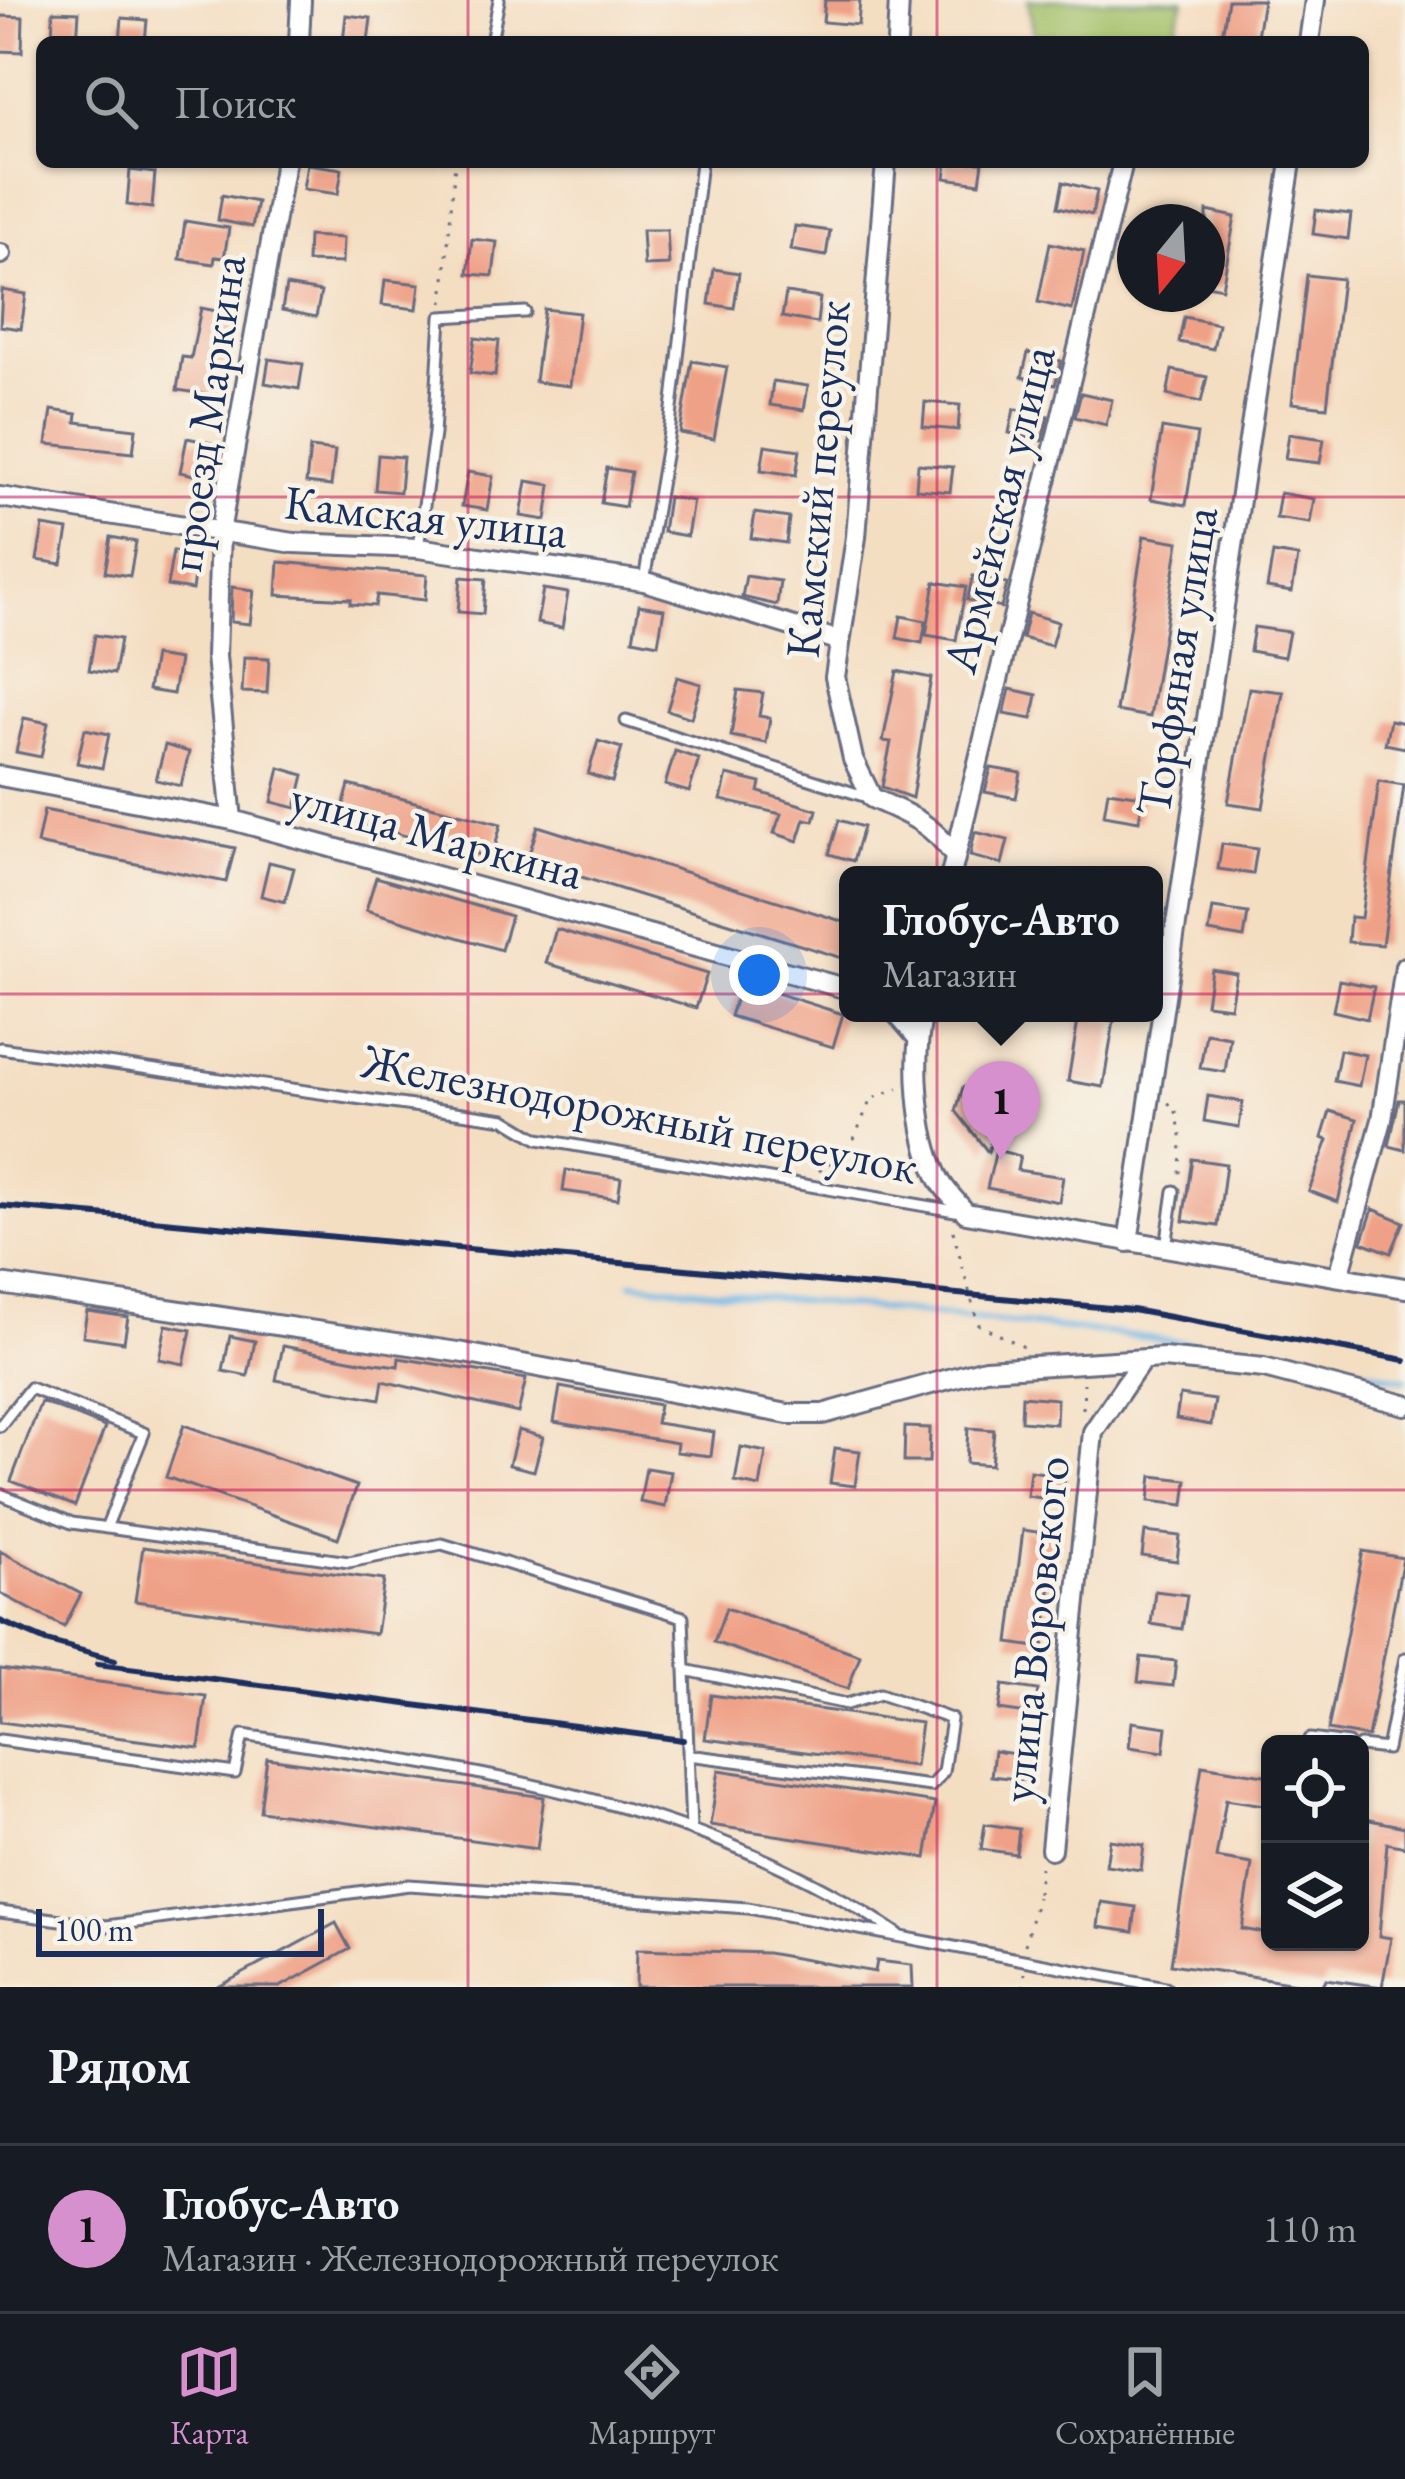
<!DOCTYPE html>
<html lang="ru">
<head>
<meta charset="utf-8">
<style>
	:root { --surface:#171b24; --page:#20242c; --text:#f1f3f6; --muted:#9ea1a6; --line:#363941; --accent:#d690ce }
	body { margin:0; font-family:"EB Garamond",serif; background:var(--page); color:var(--text) }
	.controls { position:absolute; right:36px; bottom:36px; display:grid; overflow:hidden; border-radius:18px; box-shadow:0 3px 9px #0004 }
	.controls button { width:108px; height:108px; display:grid; place-items:center; padding:0; border:0; border-bottom:3px solid var(--line); background:var(--surface); color:var(--text); font:60px sans-serif }
	.compass { position:absolute; left:1117px; top:204px; width:108px; height:108px; border-radius:50%; background:var(--surface); box-shadow:0 3px 9px #0004; rotate:198deg }
	.scale { position:absolute; left:36px; bottom:30px; width:288px; box-sizing:border-box; padding-left:12px; border:6px solid #1b2f5e; border-top:0; font-size:33px; line-height:42px; white-space:nowrap; color:#1b2f5e; -webkit-text-stroke:9px #f7f3e8; paint-order:stroke }
	.you { position:absolute; left:759px; top:975px; width:42px; height:42px; margin:-30px; border:9px solid #fff; border-radius:50%; background:#1a73e8; box-shadow:0 0 0 18px #1a73e833 }
	.badge { display:grid; place-items:center; width:78px; height:78px; border-radius:50%; background:var(--accent); color:#111; font-size:39px; font-weight:700 }
	.pin { position:absolute; translate:-50% -99px; filter:drop-shadow(0 3px 6px #0008) }
	.pin::after { content:''; position:absolute; top:63px; width:42px; height:36px; background:inherit; clip-path:polygon(0 0,100% 0,50% 100%) }
	.popup { position:absolute; left:839px; top:866px; width:324px; height:156px; box-sizing:border-box; display:grid; place-content:center; border-radius:18px; background:var(--surface); filter:drop-shadow(0 3px 9px #0005); font-size:39px; white-space:nowrap; color:var(--muted) }
	.popup b { font-size:45px; color:var(--text) }
	.popup::after { content:''; position:absolute; left:50%; top:100%; margin-left:-24px; border:24px solid transparent; border-top-color:var(--surface) }
	.list { margin:0; padding:0; list-style:none }
	h2 { display:flex; justify-content:space-between; align-items:center; height:156px; margin:0; padding:0 48px; font-size:51px }
	h2 small { font-size:39px; font-weight:400; color:var(--muted) }
	.list li { display:grid; grid-template-columns:78px 1fr auto; gap:36px; align-items:center; box-sizing:border-box; height:168px; padding:0 48px; border-top:3px solid var(--line) }
	.list b { display:block; font-size:45px; white-space:nowrap }
	.list p { margin:0; font-size:39px; white-space:nowrap; color:var(--muted) }
	.list em { font-size:39px; font-style:normal; color:var(--muted) }
	.icon { flex:none; width:66px; height:66px; fill:none; stroke:currentColor; stroke-width:2; stroke-linecap:round; stroke-linejoin:round }
	.map { position:relative; flex:none; width:1405px; height:1987px; overflow:hidden }
	.search { position:absolute; background:var(--surface); box-shadow:0 3px 9px #0004; left:36px; right:36px; top:36px; height:132px; display:flex; align-items:center; gap:30px; box-sizing:border-box; padding:0 42px; border-radius:18px; color:var(--muted); font-size:45px }
	.sheet { height:324px; background:var(--surface) }
	nav { display:flex; justify-content:space-around; align-items:center; box-sizing:border-box; height:168px; border-top:3px solid var(--line); background:var(--surface); font-size:33px; color:var(--muted) }
	nav a { display:grid; justify-items:center; gap:6px }
	nav .on { color:var(--accent) }
	.map>svg:first-child { display:block }
	.green { fill:#a1bf66; stroke:#5e7762; stroke-width:3 }
	.lines { fill:none; stroke-linecap:round; stroke-linejoin:round }
	.stream { stroke:#6ab4e3; stroke-width:6 }
	.building { fill:#efa187 }
	.service-casing { stroke:#676c81; stroke-width:15 }
	.minor-casing { stroke:#676c81; stroke-width:24 }
	.path { stroke:#676c81; stroke-width:3; stroke-dasharray:3 9; stroke-linecap:butt }
	.service { stroke:#fff; stroke-width:9 }
	.minor { stroke:#fff; stroke-width:18 }
	.rail { stroke:#1b2f5e; stroke-width:6 }
	.grid { fill:none; stroke:#c2185b; stroke-width:3; stroke-opacity:0.55 }
	.labels { text-anchor:middle; stroke-width:9; stroke-linejoin:round; paint-order:stroke }
	.street-label { font-size:48px; fill:#1b2f5e; stroke:#f7f3e8 }
</style>
</head>
<body>
<div class="map">
<svg width="1405" height="1987" viewBox="0 0 1405 1987">
	<rect width="100%" height="100%" fill="#f7f3e8"/>
	<filter id="ink" filterUnits="userSpaceOnUse"><feTurbulence type="fractalNoise" baseFrequency=".00833" numOctaves="2"/><feDisplacementMap in="SourceGraphic" scale="24" xChannelSelector="R" yChannelSelector="G"/><feConvolveMatrix kernelMatrix="1 2 1 2 8 2 1 2 1" color-interpolation-filters="sRGB"/></filter>
	<filter id="wash" filterUnits="userSpaceOnUse"><feTurbulence type="fractalNoise" baseFrequency=".004" numOctaves="4" result="noise"/><feDisplacementMap in="SourceGraphic" scale="48" xChannelSelector="R" yChannelSelector="G"/><feGaussianBlur stdDeviation="2.7" result="paint"/><feColorMatrix in="noise" values="0 0 0 0 0 0 0 0 0 0 0 0 0 0 0 0 0 1.4 0 .05"/><feComposite in="paint" operator="in"/></filter>
	<g filter="url(#wash)">
		<rect width="100%" height="100%" fill="#f4dec2"/>
		<!-- green -->
		<path class="green" d="M 1028,0 L 1184,0 L 1171,42 L 1034,35 Z"/>
		<g class="lines">
			<!-- stream -->
			<path class="stream" d="M 632,1283 L 1143,1337 L 1338,1364 L 1405,1380"/>
		</g>
		<g id="blocks">
			<!-- building -->
			<path class="building" d="M 825,0 L 860,0 L 858,25 L 823,22 Z
				M 1228,0 L 1263,0 L 1256,42 L 1221,42 Z
				M 53,11 L 79,12 L 77,42 L 52,42 Z
				M 346,15 L 371,18 L 368,42 L 343,42 Z
				M 0,16 L 23,17 L 22,52 L 0,51 Z
				M 122,18 L 147,20 L 145,42 L 120,42 Z
				M 947,162 L 983,162 L 980,183 L 945,178 Z
				M 307,164 L 342,169 L 338,194 L 303,189 Z
				M 130,170 L 155,173 L 152,208 L 127,205 Z
				M 1063,182 L 1097,191 L 1092,215 L 1058,207 Z
				M 222,195 L 257,202 L 252,227 L 218,220 Z
				M 1316,210 L 1351,214 L 1348,239 L 1313,234 Z
				M 1207,211 L 1235,217 L 1222,288 L 1207,285 Z
				M 185,221 L 229,228 L 224,258 L 215,257 L 214,264 L 180,259 Z
				M 795,226 L 830,231 L 826,256 L 791,250 Z
				M 642,230 L 667,230 L 669,265 L 644,266 Z
				M 308,236 L 343,238 L 342,263 L 307,262 Z
				M 472,239 L 497,242 L 493,276 L 468,274 Z
				M 1050,243 L 1084,251 L 1072,310 L 1038,302 Z
				M 714,269 L 739,273 L 734,308 L 709,304 Z
				M 1307,275 L 1342,279 L 1327,407 L 1292,403 Z
				M 385,280 L 420,284 L 417,309 L 382,305 Z
				M 286,286 L 321,292 L 316,317 L 282,310 Z
				M 2,290 L 26,294 L 21,329 L 0,326 Z
				M 786,293 L 820,298 L 817,323 L 782,317 Z
				M 201,308 L 236,315 L 220,396 L 177,390 L 182,357 L 191,358 Z
				M 544,309 L 579,313 L 570,386 L 535,382 Z
				M 1184,317 L 1218,324 L 1213,349 L 1179,342 Z
				M 475,338 L 499,341 L 495,376 L 470,373 Z
				M 1028,353 L 1061,361 L 1055,385 L 1022,377 Z
				M 269,359 L 303,364 L 299,389 L 265,383 Z
				M 692,361 L 727,367 L 714,439 L 680,433 Z
				M 1172,370 L 1207,377 L 1201,402 L 1167,395 Z
				M 773,381 L 808,386 L 804,410 L 770,405 Z
				M 1081,393 L 1112,400 L 1106,425 L 1075,417 Z
				M 925,402 L 960,405 L 958,430 L 923,427 Z
				M 1014,409 L 1048,416 L 1042,441 L 1009,433 Z
				M 52,410 L 77,414 L 76,422 L 136,429 L 133,453 L 47,444 Z
				M 1162,428 L 1197,434 L 1186,505 L 1151,499 Z
				M 1289,434 L 1324,439 L 1320,463 L 1285,459 Z
				M 187,438 L 211,443 L 204,477 L 180,472 Z
				M 765,445 L 800,450 L 796,475 L 761,470 Z
				M 310,448 L 335,451 L 331,486 L 306,483 Z
				M 378,455 L 403,457 L 400,492 L 375,490 Z
				M 918,464 L 953,467 L 950,492 L 916,489 Z
				M 607,468 L 631,472 L 625,507 L 601,503 Z
				M 468,472 L 493,476 L 487,510 L 462,506 Z
				M 527,481 L 551,485 L 546,520 L 521,516 Z
				M 1280,493 L 1314,499 L 1310,523 L 1276,518 Z
				M 668,497 L 693,501 L 687,536 L 663,532 Z
				M 755,513 L 789,518 L 786,543 L 751,538 Z
				M 43,526 L 68,530 L 62,564 L 37,560 Z
				M 1144,536 L 1179,542 L 1150,717 L 1116,711 Z
				M 111,537 L 136,542 L 130,576 L 105,572 Z
				M 173,551 L 197,555 L 192,590 L 167,586 Z
				M 1273,553 L 1298,557 L 1292,592 L 1267,588 Z
				M 279,562 L 427,575 L 425,600 L 377,595 L 375,606 L 350,604 L 351,599 L 277,595 Z
				M 746,576 L 780,581 L 777,605 L 742,597 Z
				M 973,576 L 1007,584 L 1001,608 L 967,600 Z
				M 461,577 L 486,579 L 483,614 L 458,612 Z
				M 935,582 L 966,587 L 956,640 L 926,635 Z
				M 232,587 L 254,590 L 250,624 L 231,622 Z
				M 543,589 L 568,593 L 562,628 L 537,623 Z
				M 639,605 L 664,609 L 658,644 L 633,639 Z
				M 1028,613 L 1058,622 L 1051,646 L 1022,638 Z
				M 901,616 L 926,621 L 922,643 L 897,638 Z
				M 1254,627 L 1289,632 L 1284,657 L 1250,651 Z
				M 95,635 L 120,639 L 114,674 L 89,670 Z
				M 154,656 L 179,660 L 173,694 L 148,690 Z
				M 244,657 L 269,658 L 267,693 L 242,692 Z
				M 897,671 L 931,678 L 912,798 L 882,787 L 891,742 L 883,741 Z
				M 677,677 L 701,684 L 691,718 L 667,710 Z
				M 1249,688 L 1283,692 L 1263,808 L 1228,803 Z
				M 1010,689 L 1037,695 L 1032,719 L 1004,714 Z
				M 738,690 L 763,693 L 759,716 L 770,718 L 766,743 L 731,736 Z
				M 24,718 L 48,723 L 41,757 L 16,752 Z
				M 1390,720 L 1405,723 L 1405,748 L 1385,744 Z
				M 85,729 L 109,734 L 102,768 L 77,763 Z
				M 598,741 L 622,748 L 612,782 L 588,774 Z
				M 165,745 L 189,752 L 181,786 L 156,780 Z
				M 675,751 L 699,759 L 689,792 L 665,785 Z
				M 280,768 L 304,775 L 296,808 L 272,802 Z
				M 991,768 L 1021,773 L 1016,798 L 985,792 Z
				M 727,775 L 761,783 L 759,792 L 817,810 L 814,821 L 805,819 L 798,841 L 774,833 L 781,814 L 721,800 Z
				M 1379,781 L 1404,785 L 1382,945 L 1348,942 L 1350,917 L 1361,918 Z
				M 349,785 L 501,824 L 492,858 L 340,819 Z
				M 1108,791 L 1143,796 L 1139,821 L 1104,815 Z
				M 44,810 L 235,848 L 226,882 L 37,844 Z
				M 839,820 L 863,827 L 853,861 L 829,854 Z
				M 538,826 L 848,923 L 848,960 L 527,860 Z
				M 975,832 L 1008,840 L 1002,864 L 970,856 Z
				M 1222,844 L 1257,849 L 1253,874 L 1218,869 Z
				M 269,862 L 294,868 L 285,902 L 261,896 Z
				M 376,877 L 511,916 L 501,950 L 366,910 Z
				M 1213,908 L 1248,913 L 1244,938 L 1209,932 Z
				M 556,929 L 707,974 L 696,1008 L 546,963 Z
				M 1211,969 L 1236,973 L 1230,1007 L 1206,1004 Z
				M 1339,980 L 1374,987 L 1367,1019 L 1333,1011 Z
				M 741,982 L 843,1014 L 833,1047 L 730,1016 Z
				M 1079,1015 L 1114,1021 L 1103,1087 L 1068,1081 Z
				M 1206,1033 L 1230,1037 L 1225,1072 L 1200,1068 Z
				M 1340,1050 L 1365,1055 L 1359,1086 L 1334,1081 Z
				M 963,1087 L 1005,1100 L 988,1152 L 956,1111 Z
				M 1208,1096 L 1243,1102 L 1239,1127 L 1204,1121 Z
				M 1399,1100 L 1405,1100 L 1405,1150 L 1389,1146 Z
				M 1330,1111 L 1357,1119 L 1338,1202 L 1309,1191 L 1328,1140 L 1322,1138 Z
				M 996,1150 L 1020,1156 L 1017,1170 L 1063,1177 L 1059,1202 L 987,1188 Z
				M 1192,1159 L 1226,1164 L 1218,1226 L 1183,1221 Z
				M 566,1170 L 621,1178 L 618,1199 L 563,1191 Z
				M 1373,1209 L 1404,1222 L 1391,1253 L 1362,1242 Z
				M 87,1311 L 128,1317 L 124,1342 L 83,1336 Z
				M 166,1325 L 191,1330 L 184,1364 L 159,1359 Z
				M 230,1336 L 255,1341 L 248,1376 L 223,1371 Z
				M 283,1346 L 360,1361 L 398,1366 L 399,1358 L 526,1379 L 518,1413 L 383,1381 L 380,1399 L 276,1380 Z
				M 560,1387 L 659,1405 L 656,1423 L 714,1432 L 711,1456 L 676,1452 L 677,1443 L 554,1422 Z
				M 1180,1395 L 1215,1400 L 1211,1425 L 1176,1419 Z
				M 1022,1396 L 1057,1399 L 1056,1424 L 1021,1421 Z
				M 41,1402 L 105,1427 L 75,1506 L 11,1481 Z
				M 184,1425 L 357,1486 L 338,1538 L 166,1477 Z
				M 905,1427 L 930,1428 L 929,1462 L 904,1462 Z
				M 968,1428 L 994,1430 L 991,1465 L 966,1463 Z
				M 518,1430 L 543,1437 L 534,1471 L 509,1465 Z
				M 741,1447 L 766,1452 L 760,1487 L 735,1482 Z
				M 835,1448 L 860,1451 L 855,1486 L 830,1483 Z
				M 646,1468 L 671,1472 L 665,1507 L 640,1502 Z
				M 1030,1471 L 1065,1476 L 1062,1501 L 1027,1496 Z
				M 1152,1476 L 1187,1480 L 1184,1505 L 1149,1501 Z
				M 1023,1530 L 1057,1535 L 1043,1648 L 1009,1643 Z
				M 1145,1532 L 1180,1536 L 1177,1561 L 1142,1556 Z
				M 143,1547 L 384,1580 L 376,1634 L 135,1601 Z
				M 0,1551 L 81,1594 L 64,1627 L 0,1593 Z
				M 1363,1551 L 1403,1558 L 1368,1737 L 1328,1730 Z
				M 1155,1591 L 1187,1595 L 1182,1629 L 1151,1624 Z
				M 726,1608 L 860,1655 L 848,1689 L 714,1642 Z
				M 1141,1657 L 1176,1661 L 1173,1686 L 1138,1682 Z
				M 0,1669 L 206,1696 L 199,1748 L 0,1722 Z
				M 1003,1685 L 1038,1690 L 1034,1715 L 999,1710 Z
				M 711,1695 L 921,1723 L 915,1766 L 705,1739 Z
				M 1132,1722 L 1167,1727 L 1164,1752 L 1129,1747 Z
				M 994,1751 L 1029,1756 L 1026,1780 L 991,1776 Z
				M 267,1758 L 544,1797 L 537,1849 L 260,1811 Z
				M 1202,1765 L 1270,1776 L 1270,1806 L 1226,1799 L 1216,1858 L 1252,1864 L 1242,1929 L 1270,1934 L 1270,1942 L 1360,1942 L 1360,1818 L 1405,1827 L 1405,1847 L 1387,1843 L 1379,1936 L 1391,1938 L 1382,1987 L 1326,1979 L 1322,1987 L 1171,1964 Z
				M 719,1770 L 935,1803 L 926,1858 L 710,1825 Z
				M 985,1824 L 1019,1829 L 1016,1854 L 981,1849 Z
				M 1110,1840 L 1144,1845 L 1141,1870 L 1106,1865 Z
				M 1101,1902 L 1136,1907 L 1133,1932 L 1098,1927 Z
				M 336,1923 L 350,1949 L 280,1987 L 218,1987 Z
				M 637,1949 L 767,1953 L 875,1972 L 877,1961 L 912,1965 L 913,1987 L 636,1987 Z"/>
		</g>
	</g>
	<g filter="url(#ink)">
		<use href="#blocks" fill-opacity="0" stroke="#676c81" stroke-width="3"/>
		<g class="lines">
			<defs>
				<path id="service" d="M 491,42 L 499,0
					M 418,548 L 434,434 L 441,317 L 525,312
					M 644,581 L 670,426 L 701,162
					M 626,721 L 867,797
					M 0,1048 L 505,1119 L 538,1139 L 961,1212
					M 1166,1247 L 1174,1191
					M 0,1426 L 30,1388 L 144,1433 L 106,1528
					M 0,1494 L 72,1523 L 349,1562 L 442,1544 L 683,1617 L 691,1829
					M 685,1670 L 847,1704 L 880,1694 L 951,1719 L 943,1772 L 931,1786 L 688,1755
					M 1310,1739 L 1348,1744
					M 0,1740 L 235,1773 L 243,1735 C 472,1770 703,1799 898,1934
					M 1360,1746 L 1387,1749 L 1405,1658
					M 0,1912 L 107,1926 L 409,1885 L 748,1908 L 1166,1987"/>
				<path id="minor" d="M 299,42 L 301,0
					M 897,42 L 899,0
					M 1309,42 L 1315,0
					M 886,162 L 856,537 L 835,677 L 853,759 L 872,798 C 906,813 932,823 953,854
					M 0,254 L 1,254
					M 0,497 L 294,543 L 418,548 L 644,581 L 837,640
					M 0,776 L 232,820 L 848,989
					M 232,820 L 216,656 L 220,532 L 285,162
					M 951,875 L 1123,162
					M 896,1013 L 917,1037
					M 923,1013 C 912,1058 917,1132 937,1175 C 943,1189 956,1201 966,1213 L 1405,1288
					M 1128,1242 L 1291,162
					M 1339,1276 L 1382,1120 L 1405,967
					M 0,1284 L 464,1353 L 788,1414 L 823,1414 L 985,1369 L 1163,1358 L 1264,1368 L 1405,1405
					M 1051,1849 L 1093,1432 L 1142,1360"/>
			</defs>
			<!-- service casing -->
			<use href="#service" class="service-casing"/>
			<!-- minor casing -->
			<use href="#minor" class="minor-casing"/>
			<!-- path -->
			<path class="path" d="M 443,303 L 455,162
				M 1168,1103 L 1175,1107 L 1181,1135 L 1180,1179
				M 819,1171 L 850,1148 L 871,1099 L 898,1088
				M 953,1231 L 978,1324 L 1024,1347
				M 1083,1409 L 1084,1383
				M 1038,1893 L 1040,1867
				M 1025,1945 L 1037,1897
				M 1023,1987 L 1024,1973"/>
			<!-- service -->
			<use href="#service" class="service"/>
			<!-- minor -->
			<use href="#minor" class="minor"/>
			<!-- rail -->
			<path class="rail" d="M 0,1206 L 1132,1310 L 1405,1360
				M 0,1621 L 46,1641 L 115,1660
				M 98,1664 L 683,1740"/>
		</g>
	</g>
	<!-- grid -->
	<path class="grid" d="M 468,0 L 468,42M 937,0 L 937,42M 468,162 L 468,1987M 937,162 L 937,1987M 0,497 L 1405,497M 0,994 L 1405,994M 0,1490 L 1405,1490"/>
	<g class="labels">
		<!-- street labels -->
		<g class="street-label">
			<text transform="translate(206 413) rotate(-82)" y="17">проезд Маркина</text>
			<text transform="translate(817 479) rotate(-85)" y="17">Камский переулок</text>
			<text transform="translate(998 509) rotate(-76)" y="17">Армейская улица</text>
			<text transform="translate(426 516) rotate(6)" y="17">Камская улица</text>
			<text transform="translate(1176 661) rotate(-81)" y="17">Торфяная улица</text>
			<text transform="translate(437 834) rotate(15)" y="17">улица Маркина</text>
			<text transform="translate(640 1113) rotate(11)" y="17">Железнодорожный переулок</text>
			<text transform="translate(1034 1629) rotate(-84)" y="17">улица Воровского</text>
		</g>
	</g>
</svg>
<div class="controls">
<button><svg class="icon" aria-label="locate" viewBox="0 0 24 24"><circle cx="12" cy="12" r="6"/><path d="M12 2v4M12 18v4M2 12h4M18 12h4"/></svg></button>
<button><svg class="icon" aria-label="layers" viewBox="0 0 24 24"><path d="M12 4l9 5-9 5-9-5zM3 14l9 5 9-5"/></svg></button>
</div>
<svg class="compass" viewBox="-18 -18 36 36"><path d="M0-13l5 13h-10z" fill="#e53935"/><path d="M0 13l5-13h-10z" fill="#9ea1a6"/></svg>
<div class="scale">100 m</div>
<div class="you"></div>
<div class="pin badge" style="left:1001px;top:1160px">1</div>
<div class="popup"><b>Глобус-Авто</b>Магазин</div>
<div class="search"><svg class="icon" aria-label="search" viewBox="0 0 24 24"><circle cx="10" cy="10" r="6"/><path d="M15 15l6 6"/></svg>Поиск</div>
</div>
<section class="sheet">
<h2>Рядом<small></small></h2>
<ul class="list">
<li><span class="badge">1</span><div><b>Глобус-Авто</b><p>Магазин · Железнодорожный переулок</p></div><em>110 m</em></li>
</ul>
</section>
<nav>
<a class="on"><svg class="icon" aria-label="map" viewBox="0 0 24 24"><path d="M3 6l6-2 6 2 6-2v14l-6 2-6-2-6 2zM9 4v14M15 6v14"/></svg>Карта</a>
<a><svg class="icon" aria-label="directions" viewBox="0 0 24 24"><path d="M12 3l9 9-9 9-9-9zM9 14v-3h6M13 9l2 2-2 2"/></svg>Маршрут</a>
<a><svg class="icon" aria-label="saved" viewBox="0 0 24 24"><path d="M7 4h10v16l-5-4-5 4z"/></svg>Сохранённые</a>
</nav>
</body>
</html>
